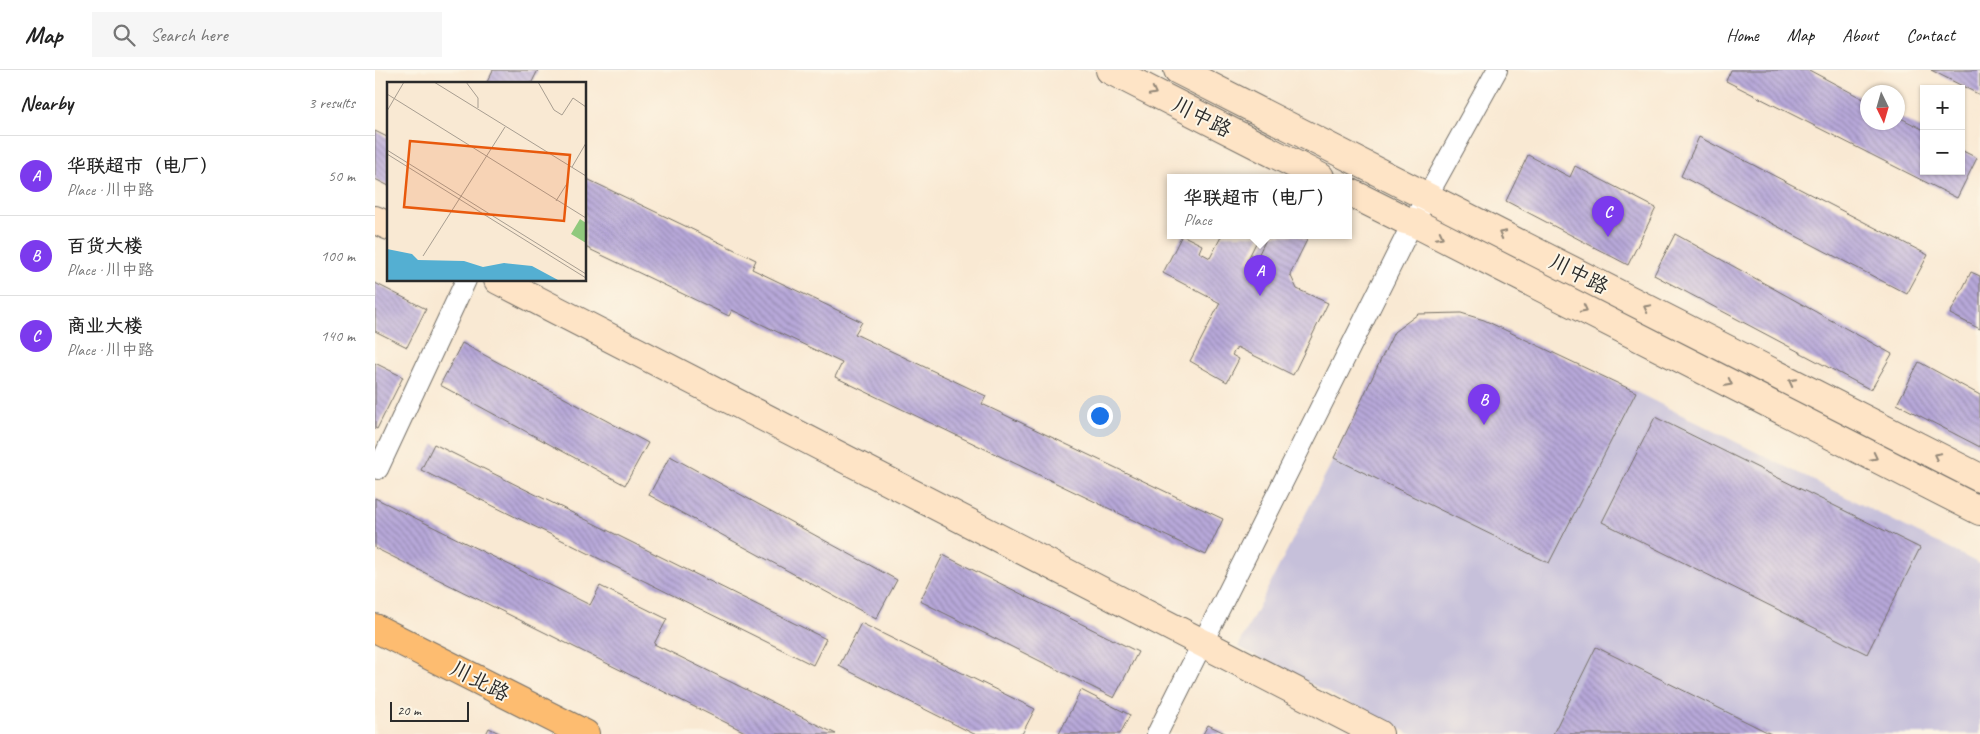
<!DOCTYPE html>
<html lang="en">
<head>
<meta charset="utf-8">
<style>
	:root { --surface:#fff; --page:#f6f6f6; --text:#222; --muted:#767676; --line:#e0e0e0; --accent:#7c3aed }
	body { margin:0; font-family:Caveat,"LXGW WenKai TC",sans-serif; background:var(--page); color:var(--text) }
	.controls { position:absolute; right:15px; top:15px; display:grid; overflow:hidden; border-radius:0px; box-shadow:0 1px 4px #0004 }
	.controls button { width:45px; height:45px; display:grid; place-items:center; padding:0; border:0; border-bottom:1px solid var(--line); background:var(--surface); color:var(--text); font:25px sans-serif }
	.compass { position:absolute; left:1485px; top:15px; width:45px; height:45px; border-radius:50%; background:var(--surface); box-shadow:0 1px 4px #0004; rotate:175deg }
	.scale { position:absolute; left:15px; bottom:12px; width:79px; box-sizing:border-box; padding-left:5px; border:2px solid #2b2b2b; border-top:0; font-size:14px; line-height:18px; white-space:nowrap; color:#2b2b2b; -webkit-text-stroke:4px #fcf5e5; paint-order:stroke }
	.you { position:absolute; left:724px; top:345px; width:18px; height:18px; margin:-12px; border:4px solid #fff; border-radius:50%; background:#1a73e8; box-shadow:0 0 0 8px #1a73e833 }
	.badge { display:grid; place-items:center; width:32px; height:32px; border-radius:50%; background:var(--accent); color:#fff; font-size:16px; font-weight:700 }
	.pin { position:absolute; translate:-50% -41px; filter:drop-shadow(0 1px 2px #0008) }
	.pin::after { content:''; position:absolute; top:26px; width:18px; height:15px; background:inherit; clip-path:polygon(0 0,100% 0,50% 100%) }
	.popup { position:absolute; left:792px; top:104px; width:185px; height:65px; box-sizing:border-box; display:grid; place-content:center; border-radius:0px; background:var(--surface); filter:drop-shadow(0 1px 4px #0005); font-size:16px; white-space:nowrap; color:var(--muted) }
	.popup b { font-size:19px; color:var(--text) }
	.popup::after { content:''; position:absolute; left:50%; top:100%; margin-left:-10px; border:10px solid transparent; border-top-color:var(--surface) }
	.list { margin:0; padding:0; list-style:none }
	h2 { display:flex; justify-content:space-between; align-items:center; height:65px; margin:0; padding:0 20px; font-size:21px }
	h2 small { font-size:16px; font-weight:400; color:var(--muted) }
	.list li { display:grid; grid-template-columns:32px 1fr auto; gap:15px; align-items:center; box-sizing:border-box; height:80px; padding:0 20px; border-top:1px solid var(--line) }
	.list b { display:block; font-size:19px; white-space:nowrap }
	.list p { margin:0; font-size:16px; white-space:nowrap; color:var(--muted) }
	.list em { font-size:16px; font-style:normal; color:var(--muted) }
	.icon { flex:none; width:28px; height:28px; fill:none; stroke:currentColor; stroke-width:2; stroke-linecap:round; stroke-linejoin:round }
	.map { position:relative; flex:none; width:1605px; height:664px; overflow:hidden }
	header { display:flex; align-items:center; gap:30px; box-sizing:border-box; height:70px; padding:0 25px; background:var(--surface); border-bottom:1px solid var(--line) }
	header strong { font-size:24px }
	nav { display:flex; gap:28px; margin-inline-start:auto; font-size:18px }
	.search { width:350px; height:45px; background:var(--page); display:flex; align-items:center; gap:12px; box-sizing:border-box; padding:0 18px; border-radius:0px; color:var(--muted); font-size:19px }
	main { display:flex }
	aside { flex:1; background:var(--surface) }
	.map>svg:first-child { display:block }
	.industrial { fill:#c6c0da }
	.building { fill:url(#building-back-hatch) }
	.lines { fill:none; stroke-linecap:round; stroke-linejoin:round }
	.street-casing { stroke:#736e66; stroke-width:22 }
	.secondary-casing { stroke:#736e66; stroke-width:30 }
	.primary-casing { stroke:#736e66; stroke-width:30 }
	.street { stroke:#fff; stroke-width:20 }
	.secondary { stroke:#fee4c6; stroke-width:28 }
	.primary { stroke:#fdbc70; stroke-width:28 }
	.oneway { stroke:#948878 }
	.labels { text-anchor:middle; stroke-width:4; stroke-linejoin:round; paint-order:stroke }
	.street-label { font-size:21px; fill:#2b2b2b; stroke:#fcf5e5 }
	.inset-road { fill:none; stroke:#a79d90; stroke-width:1 }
	.view { fill:#e8590c; fill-opacity:0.15; stroke:#e8590c; stroke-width:2.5 }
	.inset-edge { fill:none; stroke:#2b2b2b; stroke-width:2.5 }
</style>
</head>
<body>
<header>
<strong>Map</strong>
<div class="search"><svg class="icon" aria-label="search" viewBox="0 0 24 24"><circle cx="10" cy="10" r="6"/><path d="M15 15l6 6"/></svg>Search here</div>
<nav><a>Home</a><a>Map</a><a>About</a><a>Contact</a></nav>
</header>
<main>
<aside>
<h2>Nearby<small>3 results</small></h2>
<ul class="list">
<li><span class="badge">A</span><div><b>华联超市（电厂）</b><p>Place · 川中路</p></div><em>50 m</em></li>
<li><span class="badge">B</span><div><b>百货大楼</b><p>Place · 川中路</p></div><em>100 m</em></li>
<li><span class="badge">C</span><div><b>商业大楼</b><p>Place · 川中路</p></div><em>140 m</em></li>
</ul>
</aside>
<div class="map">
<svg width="1605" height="664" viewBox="0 0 1605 664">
	<defs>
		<pattern id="building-back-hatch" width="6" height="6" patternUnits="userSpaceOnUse" patternTransform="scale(1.25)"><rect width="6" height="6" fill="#b7a8d9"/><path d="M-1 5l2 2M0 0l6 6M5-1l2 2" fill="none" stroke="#9589b0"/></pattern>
	</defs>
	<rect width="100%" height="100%" fill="#fcf5e5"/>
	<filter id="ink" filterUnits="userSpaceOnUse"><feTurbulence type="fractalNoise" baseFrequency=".02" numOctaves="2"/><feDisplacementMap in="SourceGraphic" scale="10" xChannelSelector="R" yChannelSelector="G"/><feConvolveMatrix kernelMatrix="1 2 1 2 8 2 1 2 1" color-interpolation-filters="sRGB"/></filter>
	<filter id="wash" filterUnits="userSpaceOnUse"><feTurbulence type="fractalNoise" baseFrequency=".0096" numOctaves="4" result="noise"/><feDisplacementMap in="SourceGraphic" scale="20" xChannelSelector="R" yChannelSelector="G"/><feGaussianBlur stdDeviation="1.12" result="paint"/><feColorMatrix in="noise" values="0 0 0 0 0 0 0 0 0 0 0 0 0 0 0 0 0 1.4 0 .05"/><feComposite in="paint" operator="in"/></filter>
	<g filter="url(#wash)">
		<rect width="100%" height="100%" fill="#f9e9d3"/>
		<!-- industrial -->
		<path class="industrial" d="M 1261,322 L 1605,494 L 1605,664 L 1035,664 L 863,577 L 959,388 Z"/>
		<g id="blocks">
			<!-- building -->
			<path class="building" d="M 118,0 L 163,0 L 156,14 L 111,14 Z
				M 1356,0 L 1434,0 L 1492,31 L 1492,52 L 1522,52 L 1522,46 L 1549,60 L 1549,101 L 1586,101 L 1586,80 L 1602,88 L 1582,128 L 1351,11 Z
				M 1556,0 L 1605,0 L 1605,25 Z
				M 0,61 L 14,68 L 14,116 L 0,109 Z
				M 1324,67 L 1553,185 L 1532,224 L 1306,106 Z
				M 1153,85 L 1195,107 L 1200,96 L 1281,138 L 1253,195 L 1131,131 Z
				M 210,108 L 381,190 L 377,199 L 487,252 L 480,264 L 611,326 L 607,334 L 848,449 L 831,485 L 460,307 L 467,293 L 357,240 L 354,246 L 210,177 Z
				M 1300,164 L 1517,284 L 1496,320 L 1279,205 Z
				M 807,165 L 827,175 L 824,182 L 835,188 L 847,165 L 885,165 L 872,191 L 879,194 L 893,165 L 921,165 L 932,170 L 915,204 L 922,219 L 953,233 L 918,305 L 862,277 L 857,285 L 864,289 L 852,312 L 815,291 L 845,233 L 788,203 Z
				M 1596,202 L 1605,206 L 1605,259 L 1575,244 Z
				M 0,213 L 51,239 L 32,277 L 0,261 Z
				M 1086,243 L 1109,250 L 1261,322 L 1174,493 L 959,388 L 1019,262 L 1043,244 Z
				M 87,273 L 273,373 L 250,415 L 65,315 Z
				M 1544,292 L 1605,325 L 1605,377 L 1522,334 Z
				M 0,293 L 28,307 L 2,359 L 0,358 Z
				M 1280,347 L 1545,478 L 1492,584 L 1227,452 Z
				M 59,374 L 451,569 L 438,595 L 46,400 Z
				M 295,386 L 522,510 L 501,549 L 274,425 Z
				M 0,428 L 215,535 L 225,516 L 292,549 L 279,574 L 461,664 L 374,664 L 0,478 Z
				M 568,485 L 763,582 L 739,628 L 545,531 Z
				M 486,553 L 660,639 L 647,664 L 599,664 L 464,596 Z
				M 1221,577 L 1396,664 L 1178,664 Z
				M 706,620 L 755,645 L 745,664 L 684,664 Z
				M 833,655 L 852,664 L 828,664 Z
				M 114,658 L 126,664 L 111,664 Z"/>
		</g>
	</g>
	<g filter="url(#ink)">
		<use href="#blocks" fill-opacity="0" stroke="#736e66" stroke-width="1"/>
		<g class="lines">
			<defs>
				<path id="street" d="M 3,399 L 91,210
					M 782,664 L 1038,152 L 1122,0"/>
				<path id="secondary" d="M 735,0 L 945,107
					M 803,0 L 1605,408
					M 974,122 L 1030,150 L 1038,152 L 1605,441
					M 0,150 L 14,156
					M 123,210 L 1004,664"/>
				<path id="primary" d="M 0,558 L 210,664"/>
			</defs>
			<!-- street casing -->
			<use href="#street" class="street-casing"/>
			<!-- secondary casing -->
			<use href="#secondary" class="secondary-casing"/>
			<!-- primary casing -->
			<use href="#primary" class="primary-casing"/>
			<!-- street -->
			<use href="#street" class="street"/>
			<!-- secondary -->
			<use href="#secondary" class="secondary"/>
			<!-- primary -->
			<use href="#primary" class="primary"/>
		</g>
		<!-- one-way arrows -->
		<defs><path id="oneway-chevron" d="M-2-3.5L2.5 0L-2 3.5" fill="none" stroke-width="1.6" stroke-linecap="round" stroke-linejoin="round" transform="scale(1.25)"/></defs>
		<g class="oneway">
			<use href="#oneway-chevron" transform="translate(778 22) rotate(27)"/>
			<use href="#oneway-chevron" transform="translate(1127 164) rotate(-153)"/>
			<use href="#oneway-chevron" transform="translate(1065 166) rotate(27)"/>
			<use href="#oneway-chevron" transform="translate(1272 238) rotate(-153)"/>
			<use href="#oneway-chevron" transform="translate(1209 239) rotate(27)"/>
			<use href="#oneway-chevron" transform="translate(1417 312) rotate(-153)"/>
			<use href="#oneway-chevron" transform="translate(1354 313) rotate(27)"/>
			<use href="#oneway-chevron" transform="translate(1562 386) rotate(-153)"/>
			<use href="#oneway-chevron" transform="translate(1499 387) rotate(27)"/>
		</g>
	</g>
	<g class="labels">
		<!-- street labels -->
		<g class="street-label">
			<text transform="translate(827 47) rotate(27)" y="7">川中路</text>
			<text transform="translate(1204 204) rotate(27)" y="7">川中路</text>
			<text transform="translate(105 611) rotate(27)" y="7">川北路</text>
		</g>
	</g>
	<!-- overview -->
	<g transform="translate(12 12)">
		<rect width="199" height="199" fill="#f9e9d3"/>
		<path d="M 193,137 L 199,141 L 199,161 L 184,152 Z" fill="#90c97d"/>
		<path d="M 0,167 L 25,172 L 31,178 L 77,179 L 96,185 L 117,181 L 145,184 L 171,198 L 0,198 Z" fill="#54afd2"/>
		<path class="inset-road" d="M 47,0 L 199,94M 79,0 L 91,16 L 91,26M 151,0 L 167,28 L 175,33 L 186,16 L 199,25M 0,12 L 199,136M 0,29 L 17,0M 0,68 L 199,192M 0,72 L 199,196M 185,85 L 199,61M 169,119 L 181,100M 36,174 L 118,45"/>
		<path class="view" d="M 23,59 L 183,73 L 177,139 L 17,125 Z"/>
		<rect width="199" height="199" class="inset-edge"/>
	</g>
</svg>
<div class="controls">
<button>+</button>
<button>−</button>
</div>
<svg class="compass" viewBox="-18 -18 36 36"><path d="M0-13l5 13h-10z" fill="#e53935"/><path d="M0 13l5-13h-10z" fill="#767676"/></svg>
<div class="scale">20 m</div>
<div class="you"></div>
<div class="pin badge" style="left:885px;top:226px">A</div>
<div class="popup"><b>华联超市（电厂）</b>Place</div>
<div class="pin badge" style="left:1109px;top:355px">B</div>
<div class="pin badge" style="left:1233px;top:167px">C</div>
</div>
</main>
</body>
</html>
